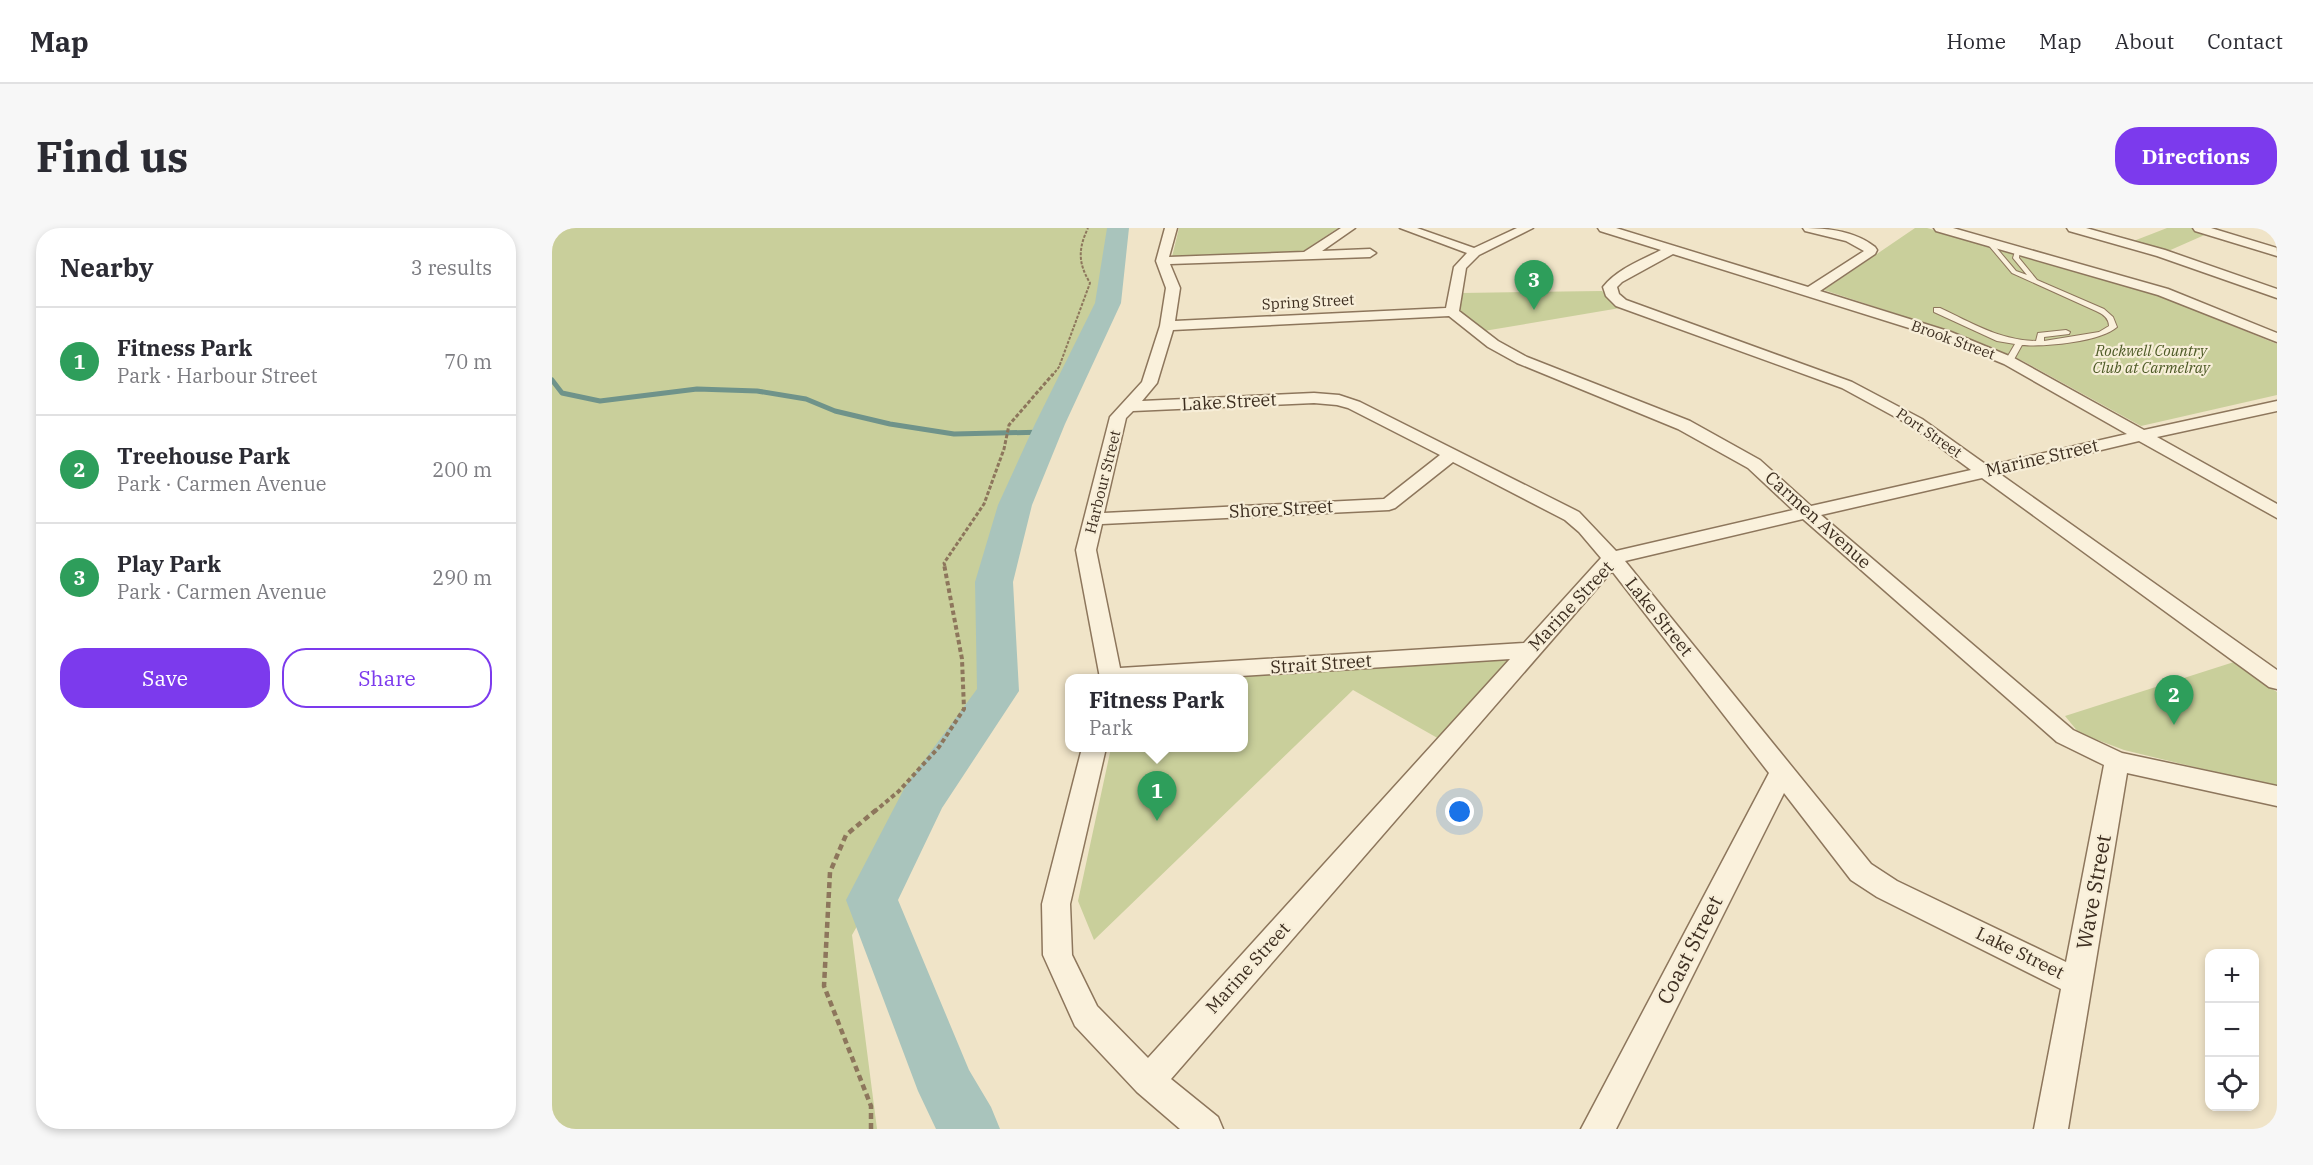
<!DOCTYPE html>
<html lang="en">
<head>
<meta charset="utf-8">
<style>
	:root { --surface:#fff; --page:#f7f7f7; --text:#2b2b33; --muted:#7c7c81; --line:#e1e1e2; --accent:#7c3aed }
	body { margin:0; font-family:"IBM Plex Serif",serif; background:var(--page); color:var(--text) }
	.controls { position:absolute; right:18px; bottom:18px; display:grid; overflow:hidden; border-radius:12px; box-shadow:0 3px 9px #0003 }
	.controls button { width:54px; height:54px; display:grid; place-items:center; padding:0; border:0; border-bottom:2px solid var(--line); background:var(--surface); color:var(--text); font:30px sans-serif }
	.you { position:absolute; left:908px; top:584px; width:21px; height:21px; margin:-15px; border:4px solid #fff; border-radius:50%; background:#1a73e8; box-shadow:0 0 0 9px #1a73e833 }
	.badge { display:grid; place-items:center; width:39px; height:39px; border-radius:50%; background:var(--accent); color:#fff; font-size:20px; font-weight:700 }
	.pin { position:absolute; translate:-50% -50px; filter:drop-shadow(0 2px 3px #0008) }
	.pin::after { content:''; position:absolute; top:32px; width:21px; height:18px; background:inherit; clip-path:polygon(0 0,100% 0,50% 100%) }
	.popup { position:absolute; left:513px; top:446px; width:183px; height:78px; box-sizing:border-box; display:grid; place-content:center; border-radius:12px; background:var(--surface); filter:drop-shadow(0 2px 4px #0005); font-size:20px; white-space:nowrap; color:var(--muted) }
	.popup b { font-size:22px; color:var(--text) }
	.popup::after { content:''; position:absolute; left:50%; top:100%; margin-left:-12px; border:12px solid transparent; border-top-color:var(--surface) }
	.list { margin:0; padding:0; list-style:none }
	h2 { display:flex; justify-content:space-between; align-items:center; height:78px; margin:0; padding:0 24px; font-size:26px }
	h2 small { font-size:20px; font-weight:400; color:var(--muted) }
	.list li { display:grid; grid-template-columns:39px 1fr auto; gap:18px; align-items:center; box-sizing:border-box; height:108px; padding:0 24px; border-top:2px solid var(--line) }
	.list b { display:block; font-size:22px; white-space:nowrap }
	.list p { margin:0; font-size:20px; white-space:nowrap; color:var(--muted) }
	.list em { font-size:20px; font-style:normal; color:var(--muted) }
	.actions { display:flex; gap:12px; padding:18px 24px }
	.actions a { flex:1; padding:14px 0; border:2px solid var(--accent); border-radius:24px; text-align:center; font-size:21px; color:var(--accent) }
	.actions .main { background:var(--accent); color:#fff }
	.icon { flex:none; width:33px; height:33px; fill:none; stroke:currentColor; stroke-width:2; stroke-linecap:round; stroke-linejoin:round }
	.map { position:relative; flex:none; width:1725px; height:901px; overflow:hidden; border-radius:24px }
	header { display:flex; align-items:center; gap:36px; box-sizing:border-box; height:84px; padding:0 30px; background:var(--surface); border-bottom:2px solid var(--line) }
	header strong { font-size:28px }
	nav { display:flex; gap:33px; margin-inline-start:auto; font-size:21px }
	.intro { display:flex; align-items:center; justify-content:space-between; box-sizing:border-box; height:144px; padding:0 36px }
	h1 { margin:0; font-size:42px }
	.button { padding:15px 27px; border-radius:24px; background:var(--accent); color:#fff; font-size:21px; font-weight:700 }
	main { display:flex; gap:36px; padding:0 36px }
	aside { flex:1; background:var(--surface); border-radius:24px; box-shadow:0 3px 9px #0003 }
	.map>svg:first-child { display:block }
	.green { fill:#c9cf9b }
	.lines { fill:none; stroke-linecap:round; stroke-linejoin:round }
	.stream { stroke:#6f938a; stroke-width:5 }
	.river { fill:#a9c4bc; fill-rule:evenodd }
	.lane-casing { stroke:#8d765c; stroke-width:2 }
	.street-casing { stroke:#8d765c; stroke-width:3 }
	.path-far3 { stroke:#8d765c; stroke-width:2; stroke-dasharray:3 1.5; stroke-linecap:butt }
	.path-far2 { stroke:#8d765c; stroke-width:3; stroke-dasharray:4 2; stroke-linecap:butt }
	.path-far1 { stroke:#8d765c; stroke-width:4; stroke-dasharray:4.5 3; stroke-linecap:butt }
	.path { stroke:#8d765c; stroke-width:4.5; stroke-dasharray:6 4; stroke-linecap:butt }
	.lane { fill:#faf1dc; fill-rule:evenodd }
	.street { fill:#faf1dc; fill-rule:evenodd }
	.labels { text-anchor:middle; stroke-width:4.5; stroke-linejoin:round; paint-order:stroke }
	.far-street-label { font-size:15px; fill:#3d2e20; stroke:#f7eed8 }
	.far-park-label { font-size:15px; font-style:italic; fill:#4d5a26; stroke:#f7eed8 }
	.street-label { font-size:18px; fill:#3d2e20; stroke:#f7eed8 }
	.near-street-label { font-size:21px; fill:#3d2e20; stroke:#f7eed8 }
</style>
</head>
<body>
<header>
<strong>Map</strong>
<nav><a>Home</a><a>Map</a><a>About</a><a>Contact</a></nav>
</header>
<div class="intro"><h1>Find us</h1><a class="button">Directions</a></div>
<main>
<aside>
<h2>Nearby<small>3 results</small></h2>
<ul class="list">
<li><span class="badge" style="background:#2e9e5b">1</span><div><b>Fitness Park</b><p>Park · Harbour Street</p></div><em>70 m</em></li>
<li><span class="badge" style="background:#2e9e5b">2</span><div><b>Treehouse Park</b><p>Park · Carmen Avenue</p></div><em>200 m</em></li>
<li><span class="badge" style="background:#2e9e5b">3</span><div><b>Play Park</b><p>Park · Carmen Avenue</p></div><em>290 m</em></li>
</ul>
<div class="actions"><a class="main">Save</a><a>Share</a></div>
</aside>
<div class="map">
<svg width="1725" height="901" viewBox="0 0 1725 901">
	<rect width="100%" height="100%" fill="#f0e4c8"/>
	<!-- green -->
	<path class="green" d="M 0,0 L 566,0 L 556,75 L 494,204 L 463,277 L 442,354 L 446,463 L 371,570 L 320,672 L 300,707 L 325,901 L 0,901 Z
		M 627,0 L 786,0 L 750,24 L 620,29 Z
		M 1363,0 L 1375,0 L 1603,66 L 1725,116 L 1725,167 L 1589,198 L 1471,133 L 1400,104 L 1272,62 Z
		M 1615,0 L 1639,0 L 1657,5 L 1614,24 L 1579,14 Z
		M 1050,63 L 1068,80 L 932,103 L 908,84 L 909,65 Z
		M 965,428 L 889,512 L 801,462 L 542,712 L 526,673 L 559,520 L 692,520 L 692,450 L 669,450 Z
		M 1682,434 L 1725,464 L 1725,559 L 1572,522 L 1527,505 L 1513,488 Z"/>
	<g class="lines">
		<!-- stream -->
		<path class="stream" d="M 0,152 L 10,165 L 48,173 L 145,161 L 205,163 L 254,171 L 283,183 L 338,196 L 402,206 L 494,204"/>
		<!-- river -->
		<path class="river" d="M 555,0 L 577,0 L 569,75 L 513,196 L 480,277 L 461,354 L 467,463 L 390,580 L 346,672 L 417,842 L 439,879 L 448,901 L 384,901 L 366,863 L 294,672 L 354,557 L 425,461 L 423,354 L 446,277 L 483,196 L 543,75 Z"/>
		<defs>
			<path id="lane" d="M 1433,11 L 1437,11 L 1464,43 L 1475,47 L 1461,30 L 1464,20 L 1468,20 L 1467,30 L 1485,52 L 1552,81 L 1561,89 L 1565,99 C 1548,114 1493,119 1470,117 L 1460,135 L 1454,135 L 1453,133 L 1463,116 L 1445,113 L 1382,84 L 1382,80 L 1388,80 C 1420,95 1447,112 1484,113 L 1486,105 L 1514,102 L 1518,104 L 1517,106 L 1492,109 L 1492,113 L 1547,104 L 1557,98 C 1557,90 1551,86 1544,83 L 1460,45 L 1433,13 Z"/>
			<path id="street" d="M 613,0 L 625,0 L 617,29 L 752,24 L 789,0 L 803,0 L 770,23 L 818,21 L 824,25 L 818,29 L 618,36 L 628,60 L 623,93 L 894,80 L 902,39 L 915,25 L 848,0 L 865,0 L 922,20 L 965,0 L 981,0 L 927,27 L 914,40 L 907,83 L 946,113 L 975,129 L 1138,193 L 1208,232 L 1259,278 L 1419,242 L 1358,197 L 1290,160 L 1064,78 L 1054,68 L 1051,59 C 1065,41 1090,32 1109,22 L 1048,3 L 1046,0 L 1064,0 L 1256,59 L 1312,23 L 1294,13 L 1253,3 L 1251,0 C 1276,0 1303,3 1323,19 L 1325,22 L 1323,26 L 1268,63 L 1399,104 L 1462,130 L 1592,202 L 1725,173 L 1725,183 L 1605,209 L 1725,276 L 1725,290 L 1587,213 L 1448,246 L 1725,442 L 1725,461 L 1717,459 L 1430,250 L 1269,287 L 1521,502 L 1570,525 L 1725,558 L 1725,578 L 1575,545 L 1516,901 L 1482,901 L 1509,761 L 1325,669 L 1299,652 L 1232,565 L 1064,901 L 1029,901 L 1217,545 L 1060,343 L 619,851 L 666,889 L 671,901 L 628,901 L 585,864 L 523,798 L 491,727 L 490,676 L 530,520 L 554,520 L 518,676 L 520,727 L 545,778 L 596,830 L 958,431 L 657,450 L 548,450 L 524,322 L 558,189 L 590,154 L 608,98 L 614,60 L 604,33 ZM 1121,26 L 1389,110 L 1452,136 L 1575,206 L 1436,238 L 1370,191 L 1300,154 L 1074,72 L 1067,66 L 1065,59 L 1070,54 ZM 897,88 L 936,119 L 965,135 L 1126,201 L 1196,240 L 1241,282 L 1064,323 L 1027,284 L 808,174 L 787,167 L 762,165 L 590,173 L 605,155 L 621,102 ZM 762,175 L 785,177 L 796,180 L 888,227 L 832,271 L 552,285 L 574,190 L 581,183 ZM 901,234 L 1013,292 L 1027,304 L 1049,330 L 972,415 L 568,440 L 544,322 L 550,296 L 837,282 L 843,280 ZM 1251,291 L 1505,514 L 1552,537 L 1514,734 L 1345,653 L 1319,636 L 1073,333 Z
				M 1382,0 L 1401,0 L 1616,61 L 1725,105 L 1725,114 L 1606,67 L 1384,3 Z
				M 1515,0 L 1534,0 L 1613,22 L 1725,61 L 1725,70 L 1605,28 L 1517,3 Z
				M 1641,0 L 1659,0 L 1725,20 L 1725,28 L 1643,3 Z"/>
		</defs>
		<!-- lane casing -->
		<use href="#lane" class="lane-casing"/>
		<!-- street casing -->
		<use href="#street" class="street-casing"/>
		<!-- path-far3 -->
		<path class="path-far3" d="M 500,148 L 507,139 L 538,55 C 526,35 526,21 536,0"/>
		<!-- path-far2 -->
		<path class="path-far2" d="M 393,338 L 392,335 L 432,276 L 452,221 L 457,197 L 501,146"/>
		<!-- path-far1 -->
		<path class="path-far1" d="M 322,584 L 347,563 L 387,519 L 412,481 L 410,431 L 392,336"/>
		<!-- path -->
		<path class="path" d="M 319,901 L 319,878 L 272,758 L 278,644 L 294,607 L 324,582"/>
		<!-- lane -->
		<use href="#lane" class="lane"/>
		<!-- street -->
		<use href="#street" class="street"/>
	</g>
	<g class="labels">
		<!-- far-street labels -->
		<g class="far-street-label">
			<text transform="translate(756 74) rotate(-3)" y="5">Spring Street</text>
			<text transform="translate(1401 112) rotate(20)" y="5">Brook Street</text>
			<text transform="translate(1377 205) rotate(34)" y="5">Port Street</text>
			<text transform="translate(551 254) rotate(-76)" y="5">Harbour Street</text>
		</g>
		<!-- far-park labels -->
		<g class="far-park-label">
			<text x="1599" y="128">Rockwell Country<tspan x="1599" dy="17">Club at Carmelray</tspan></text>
		</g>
		<!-- street labels -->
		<g class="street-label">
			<text transform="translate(677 174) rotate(-3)" y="6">Lake Street</text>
			<text transform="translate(1490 230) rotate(-13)" y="6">Marine Street</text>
			<text transform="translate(729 281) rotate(-3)" y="6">Shore Street</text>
			<text transform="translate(1266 292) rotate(42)" y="6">Carmen Avenue</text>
			<text transform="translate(1019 378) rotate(-47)" y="6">Marine Street</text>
			<text transform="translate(1107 389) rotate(51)" y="6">Lake Street</text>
			<text transform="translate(769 436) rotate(-4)" y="6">Strait Street</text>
			<text transform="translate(1468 725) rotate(26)" y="6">Lake Street</text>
			<text transform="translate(696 740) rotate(-48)" y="6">Marine Street</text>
		</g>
		<!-- near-street labels -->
		<g class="near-street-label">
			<text transform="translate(1542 664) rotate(-80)" y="7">Wave Street</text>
			<text transform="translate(1138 722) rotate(-63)" y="7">Coast Street</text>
		</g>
	</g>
</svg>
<div class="controls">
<button>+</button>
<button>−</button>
<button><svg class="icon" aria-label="locate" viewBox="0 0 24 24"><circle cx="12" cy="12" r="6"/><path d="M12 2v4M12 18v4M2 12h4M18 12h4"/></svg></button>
</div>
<div class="you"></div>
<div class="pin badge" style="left:605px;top:593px;background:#2e9e5b">1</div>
<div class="popup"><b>Fitness Park</b>Park</div>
<div class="pin badge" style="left:1622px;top:497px;background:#2e9e5b">2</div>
<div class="pin badge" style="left:982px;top:82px;background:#2e9e5b">3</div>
</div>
</main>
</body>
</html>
